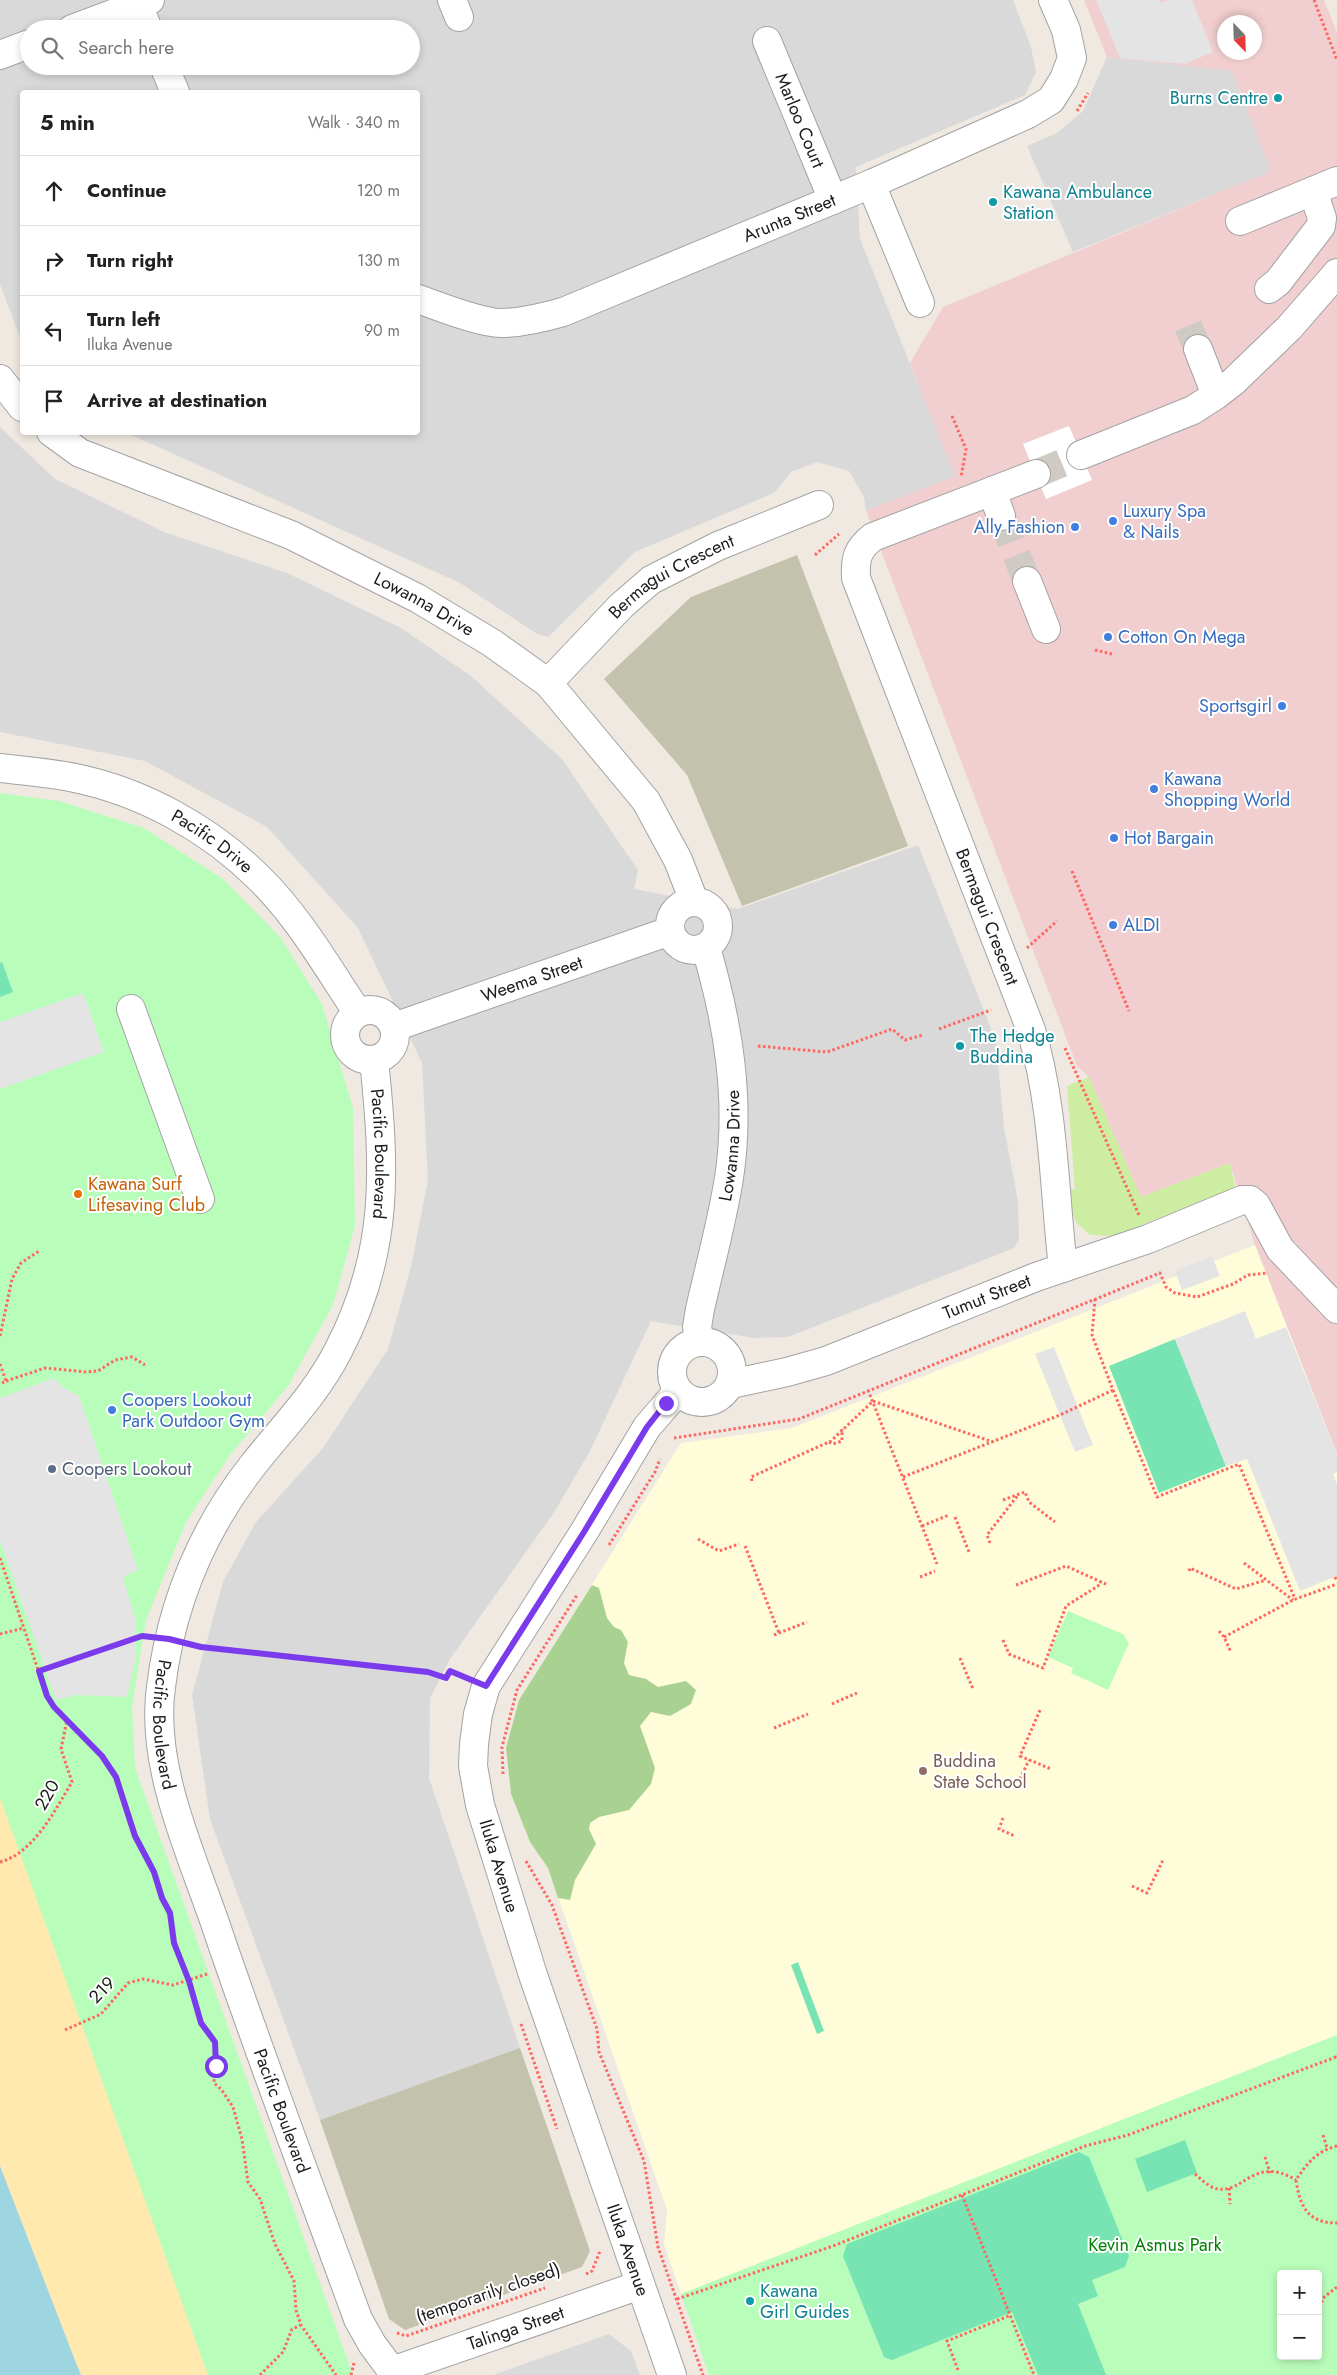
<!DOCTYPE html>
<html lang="en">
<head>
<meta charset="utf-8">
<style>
	:root { --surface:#fff; --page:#f2f2f2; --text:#222; --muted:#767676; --line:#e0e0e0 }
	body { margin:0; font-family:Jost,sans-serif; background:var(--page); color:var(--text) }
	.controls { position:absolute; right:15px; bottom:15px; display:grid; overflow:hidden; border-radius:5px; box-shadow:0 2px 8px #0003 }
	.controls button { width:45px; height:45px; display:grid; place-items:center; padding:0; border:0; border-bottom:1px solid var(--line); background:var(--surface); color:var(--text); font:25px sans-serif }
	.compass { position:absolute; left:1217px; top:15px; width:45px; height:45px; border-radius:50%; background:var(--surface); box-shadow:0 2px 8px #0003; rotate:157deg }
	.stop { position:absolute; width:15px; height:15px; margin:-11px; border:4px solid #7c3aed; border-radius:50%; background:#fff }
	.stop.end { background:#7c3aed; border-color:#fff; box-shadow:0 1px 5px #0008 }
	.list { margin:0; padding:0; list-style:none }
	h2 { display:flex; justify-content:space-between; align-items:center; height:65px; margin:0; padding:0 20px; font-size:21px }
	h2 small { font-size:16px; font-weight:400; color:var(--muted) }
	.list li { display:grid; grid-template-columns:32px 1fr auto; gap:15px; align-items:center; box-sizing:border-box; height:70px; padding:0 20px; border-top:1px solid var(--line) }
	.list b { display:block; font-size:19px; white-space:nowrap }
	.list p { margin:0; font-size:16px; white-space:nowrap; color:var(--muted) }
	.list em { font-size:16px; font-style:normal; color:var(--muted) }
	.icon { flex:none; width:28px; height:28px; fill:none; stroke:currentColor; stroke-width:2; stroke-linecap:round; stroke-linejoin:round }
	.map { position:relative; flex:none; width:1337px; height:2375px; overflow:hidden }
	.search { position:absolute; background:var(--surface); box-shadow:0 2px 8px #0003; left:20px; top:20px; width:400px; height:55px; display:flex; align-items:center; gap:12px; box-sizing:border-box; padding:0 18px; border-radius:28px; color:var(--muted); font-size:19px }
	.panel { position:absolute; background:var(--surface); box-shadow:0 2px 8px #0003; left:20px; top:90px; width:400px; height:345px; border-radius:5px }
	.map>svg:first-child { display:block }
	.residential { fill:#dad9d9; fill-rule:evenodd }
	.commercial { fill:#f1cecf; fill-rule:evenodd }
	.education { fill:#fffdd9 }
	.construction { fill:#c3c2ac }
	.grass { fill:#cceda2 }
	.forest { fill:#a9d192 }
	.sand { fill:#ffe9ae }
	.park { fill:#b9fdba; fill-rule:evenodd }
	.pitch { fill:#78e4b4 }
	.parking { fill:#e4e4e4 }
	.water { fill:#9dd5e0 }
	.pier { fill:#fff }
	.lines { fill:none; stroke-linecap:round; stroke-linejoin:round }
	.minor-tunnel { stroke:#cfcac3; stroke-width:28; stroke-dasharray:28 14; stroke-linecap:butt }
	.minor-casing { stroke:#a3a3a3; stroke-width:30 }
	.path { stroke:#ff6761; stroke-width:3; stroke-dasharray:2.5 2.5; stroke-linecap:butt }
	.minor { stroke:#fff; stroke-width:28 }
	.route { stroke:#7c3aed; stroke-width:6 }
	.culture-dot { fill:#0f9aa8; stroke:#fff; stroke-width:2 }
	.shop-dot { fill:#3f7fe0; stroke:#fff; stroke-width:2 }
	.food-dot { fill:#e8710a; stroke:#fff; stroke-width:2 }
	.service-dot { fill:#5c6f8a; stroke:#fff; stroke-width:2 }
	.education-dot { fill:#8d6e63; stroke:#fff; stroke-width:2 }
	.labels { text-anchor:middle; stroke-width:4; stroke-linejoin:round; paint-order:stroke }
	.culture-label { font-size:18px; fill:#0d838f; stroke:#fff; text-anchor:start }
	.street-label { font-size:18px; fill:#1c1c1c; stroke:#fff }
	.shop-label { font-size:18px; fill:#366cbe; stroke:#fff; text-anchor:start }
	.food-label { font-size:18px; fill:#c56008; stroke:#fff; text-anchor:start }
	.service-label { font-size:18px; fill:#4e5e75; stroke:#fff; text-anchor:start }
	.education-label { font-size:18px; fill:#785e54; stroke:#fff; text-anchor:start }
	.park-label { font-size:18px; fill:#038106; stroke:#fff }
</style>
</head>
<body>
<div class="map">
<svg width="1337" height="2375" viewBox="0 0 1337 2375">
	<rect width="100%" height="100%" fill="#efe9e1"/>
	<!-- residential -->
	<path class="residential" d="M 0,0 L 1013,0 L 1031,47 L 1036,72 L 1025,95 L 856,167 L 860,239 L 955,476 L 866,511 L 864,497 L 849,471 L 817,462 L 791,472 L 774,493 L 635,552 L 548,637 L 537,634 L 460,583 L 127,433 L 418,432 L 418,92 L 22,92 L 22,342 L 0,284 ZM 29,29 L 411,29 L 411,66 L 29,66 Z
		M 1107,57 L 1232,71 L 1271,171 L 1073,252 L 1027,146 L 1057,133 L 1083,111 Z
		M 0,427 L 55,479 L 164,532 L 287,573 L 401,628 L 471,676 L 562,759 L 638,870 L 634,889 L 738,909 L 918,845 L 996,1041 L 1004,1127 L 1018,1202 L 1019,1240 L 1014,1248 L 788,1337 L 754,1338 L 651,1321 L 590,1451 L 553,1514 L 450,1659 L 430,1698 L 429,1778 L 520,2048 L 320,2120 L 210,1819 L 192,1695 L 223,1582 L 256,1522 L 323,1448 L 388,1349 L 411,1267 L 428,1180 L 422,1063 L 358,928 L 267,827 L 145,761 L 0,732 Z
		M 609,2334 L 631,2351 L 640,2375 L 493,2375 Z"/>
	<!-- commercial -->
	<path class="commercial" d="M 1084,0 L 1324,0 L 1337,32 L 1337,1454 L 1255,1245 L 1230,1163 L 1141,1197 L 1089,1077 L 1077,1066 L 866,511 L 955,476 L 910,363 L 943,307 L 1271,171 L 1232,71 L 1107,57 ZM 1224,22 L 1254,22 L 1254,52 L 1224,52 Z"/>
	<!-- education -->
	<path class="education" d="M 1255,1245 L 1337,1454 L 1337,2035 L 681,2294 L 664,2244 L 667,2210 L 548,1868 L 530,1842 L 511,1794 L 506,1748 L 519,1700 L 681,1443 L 792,1428 Z"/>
	<!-- construction -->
	<path class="construction" d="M 797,555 L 908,846 L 742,906 L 687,775 L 604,679 L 691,597 Z
		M 520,2048 L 590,2251 L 582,2267 L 405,2330 L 389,2319 L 320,2120 Z"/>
	<!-- grass -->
	<path class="grass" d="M 1089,1077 L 1141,1197 L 1230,1163 L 1235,1186 L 1229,1190 L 1114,1236 L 1090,1235 L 1076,1222 L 1065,1190 L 1075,1189 L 1067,1086 Z"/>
	<!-- forest -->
	<path class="forest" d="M 592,1585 L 599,1588 L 607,1618 L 614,1627 L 621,1630 L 628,1642 L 624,1663 L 629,1675 L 646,1679 L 658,1687 L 686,1681 L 696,1690 L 691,1704 L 670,1716 L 651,1712 L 640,1726 L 655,1768 L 651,1784 L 629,1810 L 599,1817 L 590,1823 L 589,1829 L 596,1844 L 575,1880 L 570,1900 L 558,1898 L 548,1868 L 530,1842 L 511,1794 L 506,1748 L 519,1700 Z"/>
	<!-- sand -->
	<path class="sand" d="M 0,1777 L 222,2375 L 81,2375 L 0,2166 Z"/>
	<!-- park -->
	<path class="park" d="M 0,793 L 59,801 L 144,828 L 223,879 L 280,937 L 322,1004 L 353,1108 L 355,1225 L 333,1305 L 288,1386 L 230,1455 L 186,1522 L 146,1620 L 132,1706 L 135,1768 L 353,2375 L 208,2375 L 0,1798 Z
		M 1068,1611 L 1123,1634 L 1129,1643 L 1108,1690 L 1071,1673 L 1073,1668 L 1048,1657 Z
		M 1337,2035 L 1337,2375 L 709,2375 L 681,2294 ZM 1281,2274 L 1318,2274 L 1318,2356 L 1281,2356 Z"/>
	<!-- pitch -->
	<path class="pitch" d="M 2,962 L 13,992 L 0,997 L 0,963 Z
		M 1175,1339 L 1226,1466 L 1159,1493 L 1109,1366 Z
		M 798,1962 L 824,2031 L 817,2034 L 791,1965 Z
		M 1185,2140 L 1197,2173 L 1147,2192 L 1135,2159 Z
		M 1079,2152 L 1089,2157 L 1129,2256 L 1125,2267 L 1092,2280 L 1098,2296 L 1078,2304 L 1106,2375 L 1038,2375 L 1012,2312 L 892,2360 L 884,2357 L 843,2256 L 847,2244 Z"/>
	<!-- parking -->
	<path class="parking" d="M 1096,0 L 1160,0 L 1161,3 L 1168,0 L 1192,0 L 1213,52 L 1185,64 L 1120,58 Z
		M 83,993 L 104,1052 L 0,1089 L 0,1022 Z
		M 1212,1256 L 1220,1276 L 1182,1290 L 1175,1271 Z
		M 1245,1311 L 1256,1339 L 1286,1327 L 1337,1454 L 1337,1472 L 1333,1474 L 1337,1484 L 1337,1576 L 1300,1591 L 1247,1459 L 1226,1466 L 1175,1339 Z
		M 1054,1347 L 1093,1445 L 1075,1452 L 1035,1354 Z
		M 54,1378 L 64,1388 L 79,1396 L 138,1570 L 123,1577 L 136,1622 L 136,1657 L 127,1697 L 77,1695 L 56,1700 L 0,1541 L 0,1398 Z"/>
	<!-- water -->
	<path class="water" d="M 0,2166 L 76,2363 L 81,2375 L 0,2375 Z"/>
	<!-- pier -->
	<path class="pier" d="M 1069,426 L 1092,480 L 1046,499 L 1023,444 Z"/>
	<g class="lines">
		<!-- minor-tunnel -->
		<path class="minor-tunnel" d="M 1188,326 L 1198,349
			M 1036,474 L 1081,455
			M 1001,516 L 1027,581"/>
		<defs>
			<g id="minor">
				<path d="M 452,0 L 459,17"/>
				<path d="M 138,5 L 148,29"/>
				<path d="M 72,29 L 150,0"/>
				<path id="s1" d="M 767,41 L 833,200"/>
				<path d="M 0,55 L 29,44"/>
				<path d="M 164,66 L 175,92"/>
				<path d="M 871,184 L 920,303"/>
				<path d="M 1240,221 L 1337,181"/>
				<path d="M 1269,289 L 1278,282 L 1321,226 L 1322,218 L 1313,191"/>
				<path id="s2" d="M 418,299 C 438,306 480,323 501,323 C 522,323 542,318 563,312 L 871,184 L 1028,114 L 1051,100 L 1064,79 L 1072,58 L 1066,30 L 1053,0"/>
				<path d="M 1198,349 L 1216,395"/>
				<path d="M 0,379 L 22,407"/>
				<path id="s3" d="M 51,432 L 80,453 L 291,535 L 417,598 L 492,643 L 548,683 L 646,801 L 678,860 L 694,901"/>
				<path d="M 1081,455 L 1193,410 L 1216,395 L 1233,382 L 1289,328 L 1337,273"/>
				<path id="s4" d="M 1036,474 L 873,537 C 857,549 855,559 856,578 L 1031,1030 C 1054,1106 1054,1189 1063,1268"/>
				<path d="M 992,491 L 1001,516"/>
				<path d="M 1027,581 L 1046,629"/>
				<path id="s5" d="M 548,683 L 621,606 L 651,580 L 718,546 L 819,505"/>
				<path id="s6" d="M 0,768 C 25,771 51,773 75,778 C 143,792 210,829 259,878 C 299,917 327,967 358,1013"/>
				<circle cx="694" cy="926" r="24"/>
				<path d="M 131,1009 L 200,1199"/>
				<circle cx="370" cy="1035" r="25"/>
				<path id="s7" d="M 394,1027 L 670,931"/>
				<path id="s8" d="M 374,1060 C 385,1167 390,1252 338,1351 C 316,1394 283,1427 253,1465 C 202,1530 171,1605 161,1687 C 150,1765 190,1851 215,1923 C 260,2056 310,2187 358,2319 L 372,2344 L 392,2371 L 392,2375"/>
				<circle cx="702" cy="1372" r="30"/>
				<path id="s9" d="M 700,1342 L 697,1327 L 700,1309 C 710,1265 722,1222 729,1178 C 741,1100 728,1023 706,948"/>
				<path id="s10" d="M 731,1384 L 787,1372 L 826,1361 L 1036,1277 L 1148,1239 L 1242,1200 L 1250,1200 L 1256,1205 L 1280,1249 L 1337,1309"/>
				<path id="s11" d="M 392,2371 L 640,2285"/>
				<path d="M 672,2375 L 533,1975 L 480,1805 L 473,1766 L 474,1744 L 478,1714 L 486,1686 L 584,1532 L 647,1427 L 678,1391"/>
			</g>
		</defs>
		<!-- minor casing -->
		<use href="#minor" class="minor-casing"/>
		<!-- path -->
		<path class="path" d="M 1314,0 L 1337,60
			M 1077,111 L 1088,93
			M 952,416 L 966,449 L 961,477
			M 815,555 L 839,534
			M 1095,650 L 1112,654
			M 1072,871 L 1129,1011
			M 1027,948 L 1057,921
			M 939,1029 L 991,1010
			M 758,1046 L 827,1052 L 892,1029 L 905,1040 L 923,1035
			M 1065,1048 L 1139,1215
			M 0,1336 L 12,1279 L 21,1263 L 39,1251
			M 0,1364 L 6,1381 L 0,1384
			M 6,1381 L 45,1368 L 86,1372 L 98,1371 L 115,1360 L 132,1357 L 145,1365
			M 868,1390 L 937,1564
			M 1113,1390 L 1157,1497 L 1239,1464 L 1295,1599
			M 674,1438 L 799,1419 L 1160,1273 L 1166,1287 L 1175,1293 L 1197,1297 L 1233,1284 L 1248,1275 L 1268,1273
			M 829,1442 L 833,1444 L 842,1441 L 842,1429
			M 903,1477 L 1060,1415 L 1113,1390 L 1092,1335 L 1095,1299
			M 752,1481 L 751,1477 L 831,1441 L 873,1401 L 993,1442
			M 1003,1500 L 1025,1492 L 1029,1502 L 1055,1522
			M 955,1517 L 969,1552
			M 922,1526 L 949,1515
			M 698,1539 L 719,1551 L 739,1544
			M 990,1543 L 987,1535 L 1018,1495
			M 609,1545 L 655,1472 L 660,1459
			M 745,1546 L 779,1633
			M 0,1558 L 47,1696 L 54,1707 L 102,1756 L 116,1777 L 135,1836 L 154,1872 L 162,1898 L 170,1913 L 174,1943 L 189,1981 L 201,2023 L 215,2043 L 214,2083 L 221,2089 L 233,2107 L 242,2139 L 248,2182 L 260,2199 L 275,2244 L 294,2281 L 296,2310 L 301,2325 L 336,2375
			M 1244,1563 L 1293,1600
			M 1189,1571 L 1190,1568 L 1236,1589 L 1266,1580
			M 920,1577 L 935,1571
			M 1335,1577 L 1337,1581
			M 1016,1585 L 1066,1566 L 1108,1585
			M 1219,1631 L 1224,1637 L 1231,1652
			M 0,1634 L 24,1628
			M 774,1635 L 807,1622
			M 1224,1637 L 1293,1600 L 1337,1584
			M 1003,1640 L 1009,1654 L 1043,1668 L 1066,1606 L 1098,1586 L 1101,1581
			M 194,1645 L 428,1672 L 447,1678 L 450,1671 L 462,1676
			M 960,1658 L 973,1689
			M 39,1671 L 144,1636
			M 832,1704 L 857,1693
			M 1040,1710 L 1020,1756 L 1051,1769
			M 774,1728 L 808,1714
			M 503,1774 L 502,1747 L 517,1690 L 577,1595
			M 1020,1779 L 1029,1760
			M 1003,1818 L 999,1829 L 1015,1836
			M 526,1861 L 552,1905 L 597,2029 L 599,2052 L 644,2161 L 658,2247 L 703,2375
			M 0,1862 C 34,1853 55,1810 72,1782 L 61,1749 L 67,1720
			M 1132,1886 L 1147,1893 L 1163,1860
			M 521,2024 L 557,2129
			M 65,2030 L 101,2014 L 128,1983 L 143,1979 L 173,1985 L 207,1974
			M 1323,2135 L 1327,2148
			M 1337,2146 C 1317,2151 1307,2163 1296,2180 C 1300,2207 1308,2223 1337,2223
			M 1265,2157 L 1270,2173
			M 1195,2174 C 1202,2180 1210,2188 1218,2189 C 1244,2193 1255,2155 1296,2180
			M 1229,2188 L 1230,2204
			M 962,2195 L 1034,2375
			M 586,2274 L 592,2271 L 600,2251
			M 677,2299 L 833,2246 L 1085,2146 L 1128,2135 L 1336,2057 L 1337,2059
			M 1318,2312 L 1323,2298 L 1337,2287
			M 1318,2315 L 1320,2329
			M 397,2333 L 406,2336 L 545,2288
			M 958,2370 L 947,2341 L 1011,2315
			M 260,2375 L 283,2352 L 292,2329 L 301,2325
			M 351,2375 L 354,2363"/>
		<!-- minor -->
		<use href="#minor" class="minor"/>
	</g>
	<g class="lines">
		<!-- route -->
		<path class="route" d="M 216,2066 L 215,2042 L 201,2023 L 189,1981 L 174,1943 L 170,1913 L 162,1898 L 154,1872 L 135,1836 L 116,1777 L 102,1756 L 54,1707 L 47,1696 L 39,1671 L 142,1636 L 169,1639 L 201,1647 L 428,1672 L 446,1678 L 450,1671 L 486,1686 L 584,1532 L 647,1427 L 666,1403"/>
	</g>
	<!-- markers -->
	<g class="culture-dot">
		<circle cx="1278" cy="98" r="5"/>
		<circle cx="993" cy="202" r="5"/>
		<circle cx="960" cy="1046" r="5"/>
		<circle cx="750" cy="2301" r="5"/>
	</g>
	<g class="shop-dot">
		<circle cx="1113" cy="521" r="5"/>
		<circle cx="1075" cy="527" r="5"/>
		<circle cx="1108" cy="637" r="5"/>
		<circle cx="1282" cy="706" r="5"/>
		<circle cx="1154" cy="789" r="5"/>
		<circle cx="1114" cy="838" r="5"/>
		<circle cx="1113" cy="925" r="5"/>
		<circle cx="112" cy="1410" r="5"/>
	</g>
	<circle class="food-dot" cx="78" cy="1194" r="5"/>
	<circle class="service-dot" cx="52" cy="1469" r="5"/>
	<circle class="education-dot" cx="923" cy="1771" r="5"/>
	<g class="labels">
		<!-- culture labels -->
		<g class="culture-label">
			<text x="1268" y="104" text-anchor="end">Burns Centre</text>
			<text x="1003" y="198">Kawana Ambulance<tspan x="1003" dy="21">Station</tspan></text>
			<text x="970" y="1042">The Hedge<tspan x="970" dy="21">Buddina</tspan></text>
			<text x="760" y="2297">Kawana<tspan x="760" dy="21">Girl Guides</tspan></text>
		</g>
		<!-- street labels -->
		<g class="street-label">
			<text dy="6" stroke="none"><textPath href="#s1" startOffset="86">Marloo Court</textPath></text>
			<text dy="6" stroke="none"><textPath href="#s2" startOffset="395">Arunta Street</textPath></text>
			<text dy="6" stroke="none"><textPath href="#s5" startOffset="165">Bermagui Crescent</textPath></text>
			<text dy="6" stroke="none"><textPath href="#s3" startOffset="412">Lowanna Drive</textPath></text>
			<text dy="6" stroke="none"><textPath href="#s6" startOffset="228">Pacific Drive</textPath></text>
			<text dy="6" stroke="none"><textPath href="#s4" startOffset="585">Bermagui Crescent</textPath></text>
			<text dy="6" stroke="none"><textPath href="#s7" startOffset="146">Weema Street</textPath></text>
			<text dy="6" stroke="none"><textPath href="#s9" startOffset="200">Lowanna Drive</textPath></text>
			<text dy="6" stroke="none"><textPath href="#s8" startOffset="94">Pacific Boulevard</textPath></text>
			<text dy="6" stroke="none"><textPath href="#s10" startOffset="271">Tumut Street</textPath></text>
			<text dy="6" stroke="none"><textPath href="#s8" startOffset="722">Pacific Boulevard</textPath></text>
			<text transform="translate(47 1795) rotate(-60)" y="6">220</text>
			<text transform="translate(499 1866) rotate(73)" y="6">Iluka Avenue</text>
			<text transform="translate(102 1990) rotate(-46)" y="6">219</text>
			<text dy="6" stroke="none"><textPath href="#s8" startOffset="1128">Pacific Boulevard</textPath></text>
			<text transform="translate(628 2250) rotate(71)" y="6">Iluka Avenue</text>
			<text transform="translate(488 2293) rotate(-19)" y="6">(temporarily closed)</text>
			<text dy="6" stroke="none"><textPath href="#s11" startOffset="131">Talinga Street</textPath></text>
		</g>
		<!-- shop labels -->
		<g class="shop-label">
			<text x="1123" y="517">Luxury Spa<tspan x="1123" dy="21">&amp; Nails</tspan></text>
			<text x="1065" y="533" text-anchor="end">Ally Fashion</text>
			<text x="1118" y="643">Cotton On Mega</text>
			<text x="1272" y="712" text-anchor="end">Sportsgirl</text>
			<text x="1164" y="785">Kawana<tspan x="1164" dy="21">Shopping World</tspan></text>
			<text x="1124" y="844">Hot Bargain</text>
			<text x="1123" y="931">ALDI</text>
			<text x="122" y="1406">Coopers Lookout<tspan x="122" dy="21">Park Outdoor Gym</tspan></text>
		</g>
		<!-- food labels -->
		<g class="food-label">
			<text x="88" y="1190">Kawana Surf<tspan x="88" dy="21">Lifesaving Club</tspan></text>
		</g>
		<!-- service labels -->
		<g class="service-label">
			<text x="62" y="1475">Coopers Lookout</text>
		</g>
		<!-- education labels -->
		<g class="education-label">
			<text x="933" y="1767">Buddina<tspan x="933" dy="21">State School</tspan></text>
		</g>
		<!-- park labels -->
		<g class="park-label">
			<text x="1155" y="2251">Kevin Asmus Park</text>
		</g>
	</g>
</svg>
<div class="controls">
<button>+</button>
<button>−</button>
</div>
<svg class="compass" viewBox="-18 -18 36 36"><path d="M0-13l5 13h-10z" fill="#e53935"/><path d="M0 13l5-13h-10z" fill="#767676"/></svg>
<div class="stop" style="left:216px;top:2066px"></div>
<div class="stop end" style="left:666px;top:1403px"></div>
<div class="search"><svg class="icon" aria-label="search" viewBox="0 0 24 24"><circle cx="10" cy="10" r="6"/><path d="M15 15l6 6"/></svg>Search here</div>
<section class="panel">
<h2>5 min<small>Walk · 340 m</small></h2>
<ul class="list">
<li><svg class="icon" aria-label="ahead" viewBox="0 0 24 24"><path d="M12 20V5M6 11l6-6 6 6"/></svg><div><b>Continue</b></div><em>120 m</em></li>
<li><svg class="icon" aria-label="right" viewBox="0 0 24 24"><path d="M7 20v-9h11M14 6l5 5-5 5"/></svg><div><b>Turn right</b></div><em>130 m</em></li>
<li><svg class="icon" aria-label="left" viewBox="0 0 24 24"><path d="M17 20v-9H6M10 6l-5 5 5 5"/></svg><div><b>Turn left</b><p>Iluka Avenue</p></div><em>90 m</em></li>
<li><svg class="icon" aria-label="arrive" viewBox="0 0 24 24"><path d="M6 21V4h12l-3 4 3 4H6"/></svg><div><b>Arrive at destination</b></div></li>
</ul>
</section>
</div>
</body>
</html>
